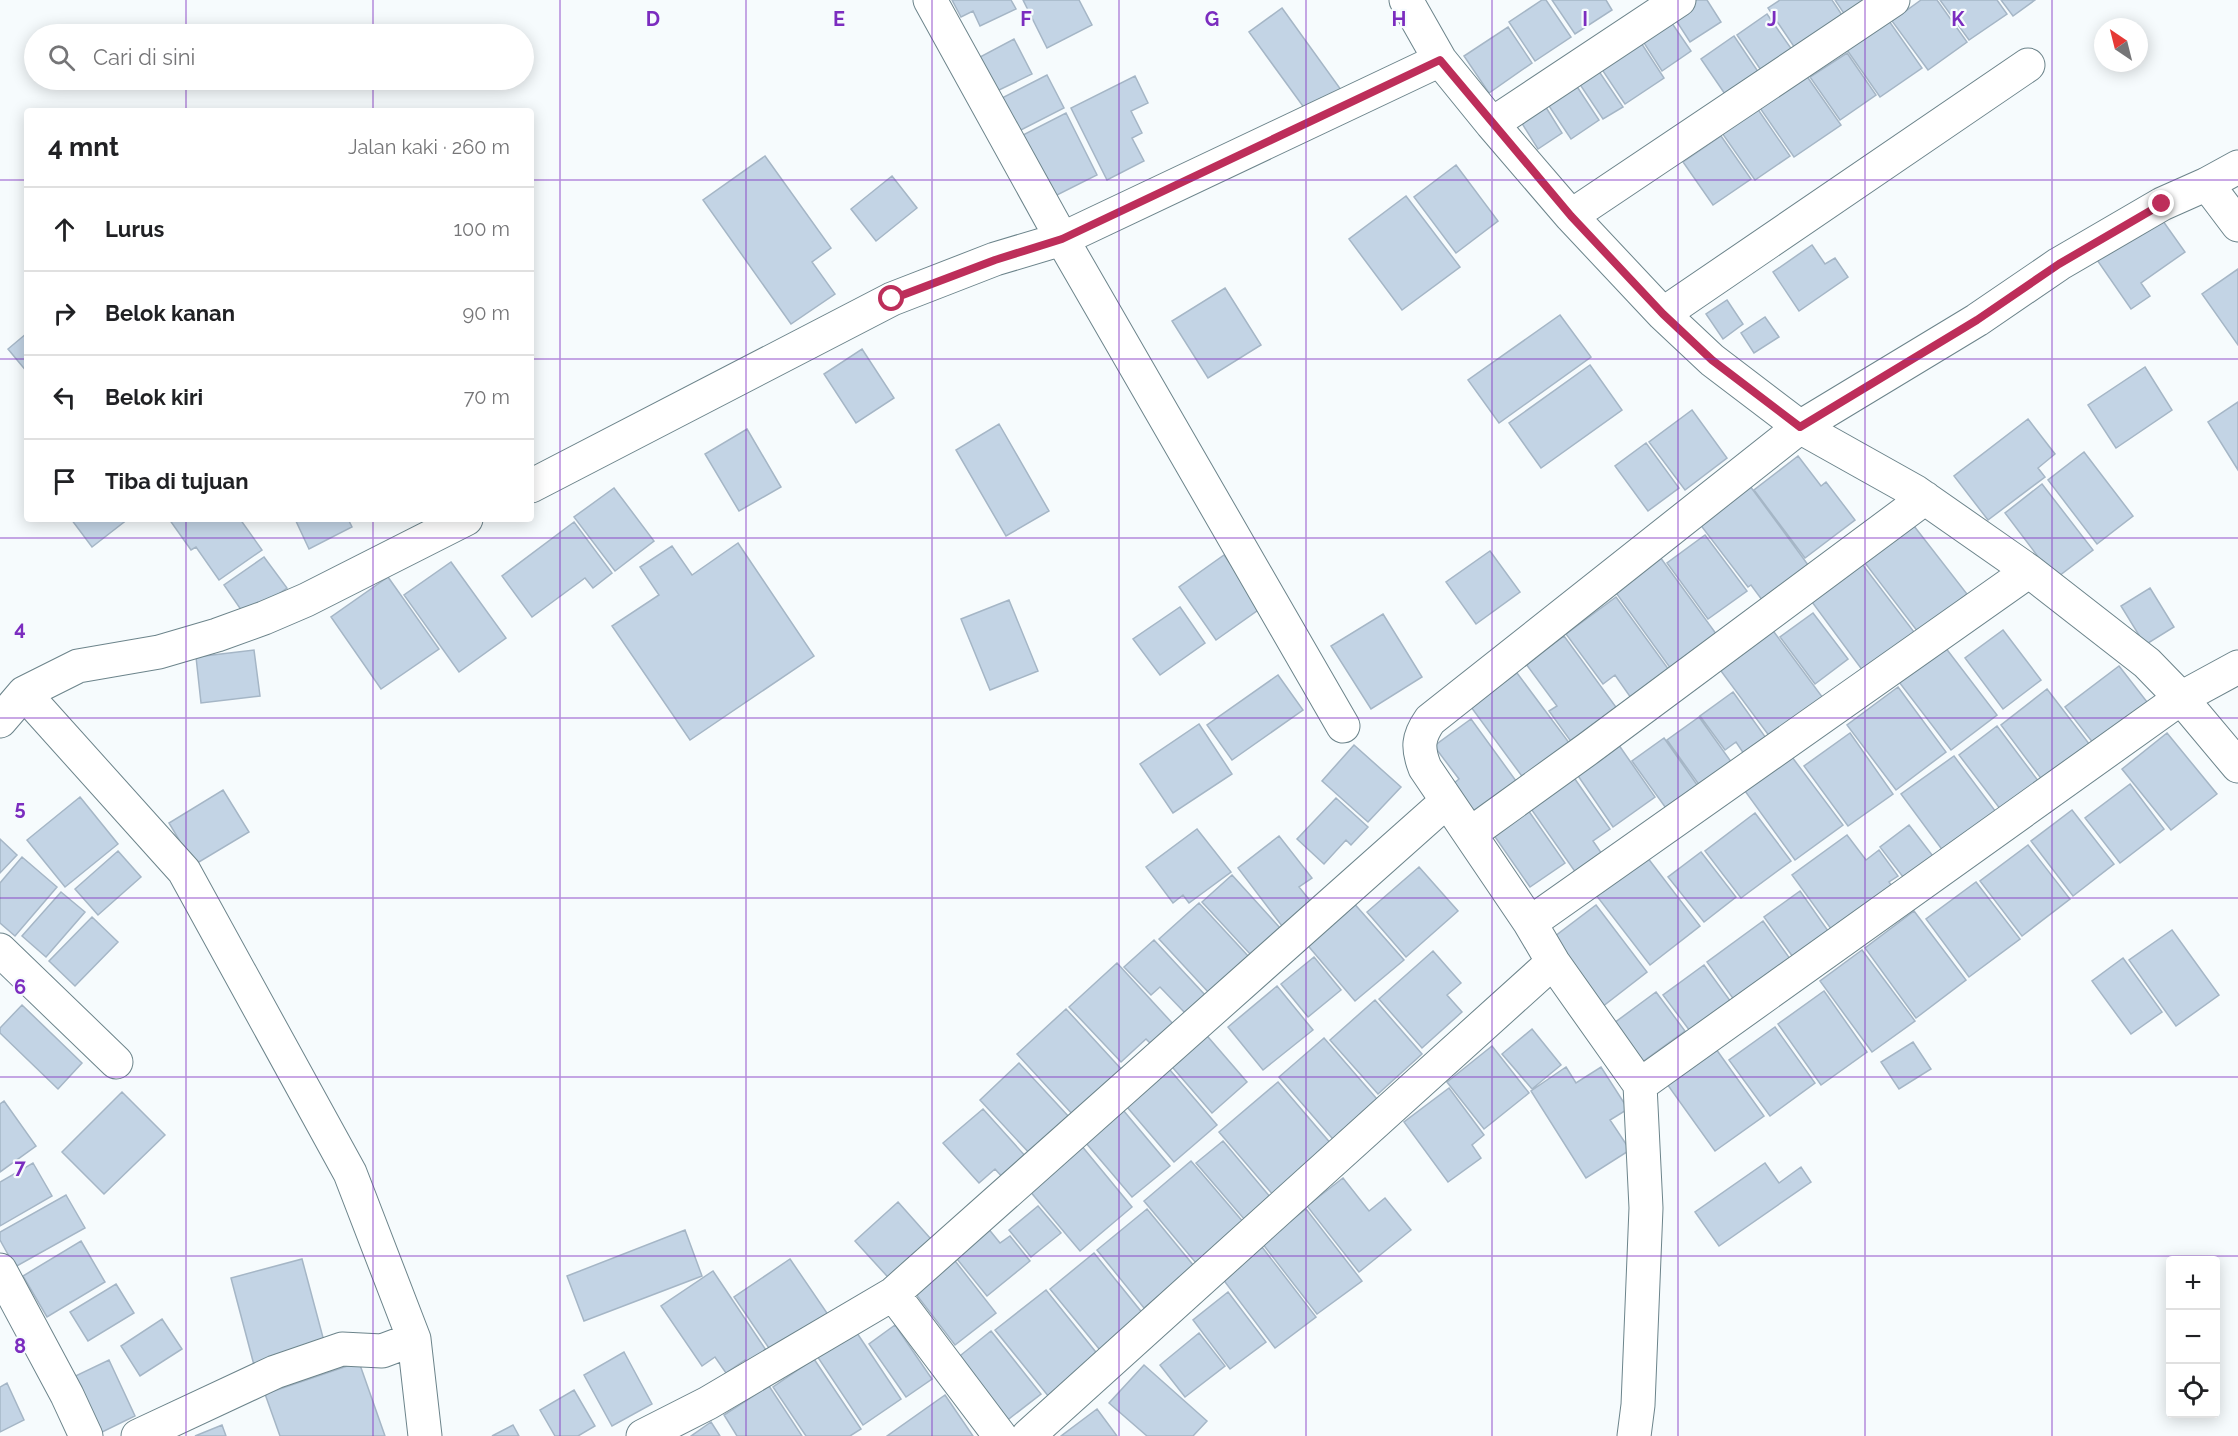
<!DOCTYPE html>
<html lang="id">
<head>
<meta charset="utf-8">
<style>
	:root { --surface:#fff; --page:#f2f2f2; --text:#202124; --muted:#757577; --line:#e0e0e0 }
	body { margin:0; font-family:Raleway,sans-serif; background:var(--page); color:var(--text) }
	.controls { position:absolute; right:18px; bottom:18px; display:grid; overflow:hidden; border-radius:6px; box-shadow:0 3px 15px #0003 }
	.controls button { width:54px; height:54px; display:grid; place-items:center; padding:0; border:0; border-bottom:2px solid var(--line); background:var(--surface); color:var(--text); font:30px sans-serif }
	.compass { position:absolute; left:2094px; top:18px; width:54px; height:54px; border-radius:50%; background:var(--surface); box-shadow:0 3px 15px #0003; rotate:325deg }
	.stop { position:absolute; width:18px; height:18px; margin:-14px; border:4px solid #bd2e5a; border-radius:50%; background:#fff }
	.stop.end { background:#bd2e5a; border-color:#fff; box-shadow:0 2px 6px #0008 }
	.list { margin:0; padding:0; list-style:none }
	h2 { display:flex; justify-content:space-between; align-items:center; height:78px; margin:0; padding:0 24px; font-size:26px }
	h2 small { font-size:20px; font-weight:400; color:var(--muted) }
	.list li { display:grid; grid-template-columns:39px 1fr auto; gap:18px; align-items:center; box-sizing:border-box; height:84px; padding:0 24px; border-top:2px solid var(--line) }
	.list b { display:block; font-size:22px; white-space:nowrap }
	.list em { font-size:20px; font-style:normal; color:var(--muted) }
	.icon { flex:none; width:33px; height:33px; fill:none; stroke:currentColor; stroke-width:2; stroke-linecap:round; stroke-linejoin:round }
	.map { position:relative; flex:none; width:2238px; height:1436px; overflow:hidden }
	.search { position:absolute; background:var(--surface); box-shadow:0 3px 15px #0003; left:24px; top:24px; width:510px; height:66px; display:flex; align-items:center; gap:15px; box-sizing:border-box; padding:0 21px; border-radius:33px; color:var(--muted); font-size:22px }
	.panel { position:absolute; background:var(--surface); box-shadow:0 3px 15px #0003; left:24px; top:108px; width:510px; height:414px; border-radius:6px }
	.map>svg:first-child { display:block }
	.building { fill:#c3d4e5; stroke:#a5b6c6; stroke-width:1.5 }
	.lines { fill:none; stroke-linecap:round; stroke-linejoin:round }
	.minor-casing { stroke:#6c848b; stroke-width:35 }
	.minor { stroke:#fff; stroke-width:33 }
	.route { stroke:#bd2e5a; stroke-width:8 }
	.grid { fill:none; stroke:#7b2cbf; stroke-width:1.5; stroke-opacity:0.55 }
	.grid-label { font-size:20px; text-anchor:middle; font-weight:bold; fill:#7b2cbf; stroke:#f6fbfd; stroke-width:4.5; stroke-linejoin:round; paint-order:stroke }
</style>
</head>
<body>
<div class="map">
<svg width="2238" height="1436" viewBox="0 0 2238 1436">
	<rect width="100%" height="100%" fill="#f6fbfd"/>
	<!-- building -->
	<path class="building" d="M 952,0 L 1011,0 L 1016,9 L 980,26 L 973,11 L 961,17 Z
		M 1023,0 L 1079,0 L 1092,25 L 1047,48 Z
		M 1542,0 L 1546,0 L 1571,37 L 1535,61 L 1509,22 Z
		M 1552,0 L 1606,0 L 1612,10 L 1575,34 Z
		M 1687,0 L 1707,0 L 1721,22 L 1690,42 L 1670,11 Z
		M 1780,0 L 1832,0 L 1848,24 L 1801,57 L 1768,8 Z
		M 1835,0 L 1883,0 L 1851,24 Z
		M 1921,0 L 1937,0 L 1967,42 L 1928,70 L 1892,21 Z
		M 1940,0 L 1997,0 L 2007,14 L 1969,40 Z
		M 2001,0 L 2035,0 L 2013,16 Z
		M 1282,8 L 1344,94 L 1327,106 L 1321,98 L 1305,109 L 1249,32 Z
		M 1665,13 L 1691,51 L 1662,71 L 1637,32 Z
		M 1767,14 L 1797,57 L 1763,73 L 1737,35 Z
		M 1889,21 L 1922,68 L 1880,97 L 1847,50 Z
		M 1508,27 L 1532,63 L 1489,93 L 1464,56 Z
		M 1636,35 L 1664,78 L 1625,104 L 1597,62 Z
		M 1734,36 L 1761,76 L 1727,97 L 1701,59 Z
		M 1014,39 L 1032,74 L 997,91 L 980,57 Z
		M 1847,53 L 1876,95 L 1840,120 L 1810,77 Z
		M 1594,64 L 1623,107 L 1603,119 L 1575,77 Z
		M 1047,75 L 1064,108 L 1017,132 L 1000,99 Z
		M 1806,75 L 1841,125 L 1794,157 L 1760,108 Z
		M 1135,76 L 1148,103 L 1131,111 L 1142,133 L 1132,138 L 1144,161 L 1107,180 L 1071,108 Z
		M 1572,79 L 1599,120 L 1571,139 L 1543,97 Z
		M 1542,101 L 1562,133 L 1538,149 L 1518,117 Z
		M 1757,108 L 1790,156 L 1755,180 L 1722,133 Z
		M 1066,113 L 1097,175 L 1053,197 L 1021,136 Z
		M 1721,136 L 1751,179 L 1713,205 L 1683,162 Z
		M 765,156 L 831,248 L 812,262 L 835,294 L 791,324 L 703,200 Z
		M 1456,165 L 1498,221 L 1456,253 L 1414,197 Z
		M 892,176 L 917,208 L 876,241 L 851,209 Z
		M 1406,196 L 1460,267 L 1402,310 L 1349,239 Z
		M 2158,214 L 2185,252 L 2141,283 L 2150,296 L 2131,309 L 2095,257 Z
		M 1812,245 L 1825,264 L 1835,258 L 1848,277 L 1799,311 L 1773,272 Z
		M 2238,269 L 2238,345 L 2202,294 Z
		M 1225,288 L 1261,345 L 1208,378 L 1172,321 Z
		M 1727,300 L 1743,324 L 1723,339 L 1706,314 Z
		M 1560,315 L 1591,357 L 1499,423 L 1468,380 Z
		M 1765,317 L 1779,337 L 1754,353 L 1741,333 Z
		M 27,333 L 27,372 L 8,349 Z
		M 862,349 L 894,398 L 856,423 L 824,374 Z
		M 1590,365 L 1622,410 L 1541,468 L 1509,423 Z
		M 2145,367 L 2172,410 L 2116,448 L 2088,405 Z
		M 2238,402 L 2238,470 L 2208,422 Z
		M 1692,410 L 1727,458 L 1685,490 L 1649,442 Z
		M 2028,419 L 2055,454 L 2038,468 L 2045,477 L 1988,520 L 1954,476 Z
		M 999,424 L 1049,511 L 1006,536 L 956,450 Z
		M 747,429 L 781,487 L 739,511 L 705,454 Z
		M 1646,443 L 1679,488 L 1648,511 L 1615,466 Z
		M 2084,452 L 2133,516 L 2097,544 L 2048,480 Z
		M 1798,456 L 1821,486 L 1826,482 L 1855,520 L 1805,558 L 1754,490 Z
		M 2042,484 L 2093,550 L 2055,579 L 2005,513 Z
		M 1750,486 L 1814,573 L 1768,608 L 1751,585 L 1748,587 L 1699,523 Z
		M 614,488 L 654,541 L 615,571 L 574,517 Z
		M 71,519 L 128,519 L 92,547 Z
		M 169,519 L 240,519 L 262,550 L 219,580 L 196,547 L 191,550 Z
		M 295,519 L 348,519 L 352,527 L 309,549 Z
		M 574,522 L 612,573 L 593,588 L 585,578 L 532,617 L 502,576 Z
		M 1914,526 L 1967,594 L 1918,632 L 1865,563 Z
		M 1705,535 L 1747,591 L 1708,619 L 1667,563 Z
		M 738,543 L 814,656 L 690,740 L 612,626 L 659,595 L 640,567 L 672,546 L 692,575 Z
		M 1490,551 L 1520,592 L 1476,624 L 1446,582 Z
		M 1224,555 L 1261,608 L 1216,640 L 1179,587 Z
		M 264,557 L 287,588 L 246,617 L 224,585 Z
		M 1660,557 L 1717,635 L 1671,669 L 1614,590 Z
		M 451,562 L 506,638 L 459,672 L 404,595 Z
		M 1862,564 L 1914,632 L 1863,671 L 1812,602 Z
		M 388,577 L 439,649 L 381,689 L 331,617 Z
		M 2150,588 L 2174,627 L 2145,645 L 2121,606 Z
		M 1616,597 L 1669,670 L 1631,698 L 1615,675 L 1603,684 L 1566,634 Z
		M 1009,600 L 1038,671 L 990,690 L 961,619 Z
		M 1180,607 L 1205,643 L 1160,675 L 1133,639 Z
		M 1813,613 L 1848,659 L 1815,684 L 1780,637 Z
		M 1383,614 L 1422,677 L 1371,709 L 1331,646 Z
		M 1771,628 L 1823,698 L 1770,737 L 1718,667 Z
		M 2003,630 L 2041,680 L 2003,709 L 1965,658 Z
		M 1564,636 L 1621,714 L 1575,747 L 1549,711 L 1557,706 L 1526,664 Z
		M 1945,647 L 1997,715 L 1951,750 L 1899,682 Z
		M 254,650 L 260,696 L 201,703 L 196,657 Z
		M 2119,666 L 2151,707 L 2097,748 L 2065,707 Z
		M 1517,673 L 1570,744 L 1524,779 L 1471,707 Z
		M 1278,675 L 1303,710 L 1232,760 L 1207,725 Z
		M 1898,687 L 1946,752 L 1896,790 L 1847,725 Z
		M 2047,689 L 2090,745 L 2043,781 L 2001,725 Z
		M 1733,692 L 1766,738 L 1744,754 L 1736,742 L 1725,750 L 1700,716 Z
		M 1699,717 L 1732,763 L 1700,786 L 1667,740 Z
		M 1471,719 L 1519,785 L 1478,816 L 1453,784 L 1459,779 L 1434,746 Z
		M 1199,724 L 1232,774 L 1173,813 L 1140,764 Z
		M 1997,726 L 2042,786 L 2004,814 L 1959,755 Z
		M 1850,733 L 1893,794 L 1848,826 L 1804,766 Z
		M 2167,733 L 2217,794 L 2171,830 L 2122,769 Z
		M 1664,738 L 1700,789 L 1668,811 L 1632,761 Z
		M 1616,741 L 1655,797 L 1613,827 L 1574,770 Z
		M 1354,745 L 1401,787 L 1368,822 L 1322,781 Z
		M 1954,756 L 2002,820 L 1949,859 L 1901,794 Z
		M 1792,757 L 1843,825 L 1795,860 L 1745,791 Z
		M 1570,772 L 1610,829 L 1593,841 L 1602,854 L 1576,873 L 1527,803 Z
		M 2130,784 L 2164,829 L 2120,863 L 2085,818 Z
		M 223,790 L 249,832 L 194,865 L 169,823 Z
		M 80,797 L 118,844 L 65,887 L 27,840 Z
		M 1336,798 L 1368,827 L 1351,845 L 1346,840 L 1324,864 L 1297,839 Z
		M 1528,810 L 1565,863 L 1530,887 L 1493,834 Z
		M 2072,810 L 2114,864 L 2073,896 L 2031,841 Z
		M 1755,813 L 1791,861 L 1741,898 L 1705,851 Z
		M 1909,825 L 1939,864 L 1910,886 L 1880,847 Z
		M 1197,829 L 1231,872 L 1189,903 L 1183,895 L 1173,903 L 1146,867 Z
		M 1847,835 L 1866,860 L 1879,850 L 1898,876 L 1889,882 L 1897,893 L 1837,937 L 1792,875 Z
		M 1279,836 L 1312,878 L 1299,887 L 1312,903 L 1282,926 L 1238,868 Z
		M 0,839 L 17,855 L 0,873 Z
		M 2028,845 L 2070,899 L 2022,936 L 1980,881 Z
		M 118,851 L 141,877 L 98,915 L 75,889 Z
		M 1701,852 L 1736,897 L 1704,922 L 1668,877 Z
		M 22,857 L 57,887 L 15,936 L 0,923 L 0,883 Z
		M 1647,857 L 1700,926 L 1650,965 L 1596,895 Z
		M 1419,867 L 1458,911 L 1406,957 L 1367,912 Z
		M 1232,875 L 1280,928 L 1251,955 L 1202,902 Z
		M 1976,882 L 2020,939 L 1969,977 L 1926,919 Z
		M 1800,891 L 1833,938 L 1798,964 L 1764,917 Z
		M 61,892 L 85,912 L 46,957 L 22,936 Z
		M 1351,900 L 1404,960 L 1355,1001 L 1304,941 Z
		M 1199,903 L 1249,957 L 1209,993 L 1159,939 Z
		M 1596,905 L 1647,972 L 1602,1007 L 1550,940 Z
		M 1914,911 L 1966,980 L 1916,1018 L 1865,948 Z
		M 92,917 L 118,942 L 75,986 L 49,961 Z
		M 1763,921 L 1793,963 L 1737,1004 L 1707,962 Z
		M 2172,930 L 2219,995 L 2176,1026 L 2129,960 Z
		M 1154,940 L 1206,996 L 1186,1014 L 1160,987 L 1151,995 L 1124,967 Z
		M 1862,950 L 1915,1021 L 1872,1052 L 1820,981 Z
		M 1433,951 L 1461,983 L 1447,995 L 1462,1012 L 1422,1048 L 1379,999 Z
		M 1314,957 L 1341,990 L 1308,1017 L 1281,984 Z
		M 2123,958 L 2162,1012 L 2131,1034 L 2092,981 Z
		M 1117,963 L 1174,1025 L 1152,1045 L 1146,1039 L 1121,1062 L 1069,1007 Z
		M 1704,965 L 1731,1002 L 1690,1031 L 1663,995 Z
		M 1277,986 L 1313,1030 L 1263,1070 L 1228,1027 Z
		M 1824,991 L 1867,1052 L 1821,1085 L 1778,1024 Z
		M 1656,992 L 1685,1031 L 1638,1065 L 1610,1026 Z
		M 1375,1000 L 1422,1054 L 1378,1094 L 1330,1040 Z
		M 22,1005 L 82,1063 L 58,1089 L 0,1033 L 0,1028 Z
		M 1066,1009 L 1123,1071 L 1074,1116 L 1017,1054 Z
		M 1775,1027 L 1815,1083 L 1770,1116 L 1729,1060 Z
		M 1532,1029 L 1561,1065 L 1532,1089 L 1502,1054 Z
		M 1202,1030 L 1247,1082 L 1212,1113 L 1167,1061 Z
		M 1324,1038 L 1383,1106 L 1338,1145 L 1279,1077 Z
		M 1913,1042 L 1931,1069 L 1899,1089 L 1881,1062 Z
		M 1492,1046 L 1529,1093 L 1484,1129 L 1447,1082 Z
		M 1716,1049 L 1764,1116 L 1715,1151 L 1667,1084 Z
		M 1019,1063 L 1070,1118 L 1031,1155 L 980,1100 Z
		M 1164,1063 L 1217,1125 L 1174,1162 L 1121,1100 Z
		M 1566,1067 L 1576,1083 L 1601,1067 L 1628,1109 L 1610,1120 L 1630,1150 L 1586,1178 L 1531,1091 Z
		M 1278,1082 L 1332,1145 L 1274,1196 L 1219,1132 Z
		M 1449,1088 L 1484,1135 L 1472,1145 L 1481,1158 L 1448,1182 L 1404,1122 Z
		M 122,1092 L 165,1135 L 104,1194 L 62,1152 Z
		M 4,1101 L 36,1146 L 0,1172 L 0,1104 Z
		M 1118,1104 L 1170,1166 L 1132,1197 L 1080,1136 Z
		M 983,1109 L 1027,1158 L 1004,1179 L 995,1169 L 979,1183 L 943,1143 Z
		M 1076,1139 L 1132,1207 L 1080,1251 L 1024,1184 Z
		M 1223,1141 L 1271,1198 L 1245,1220 L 1196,1163 Z
		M 1191,1161 L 1244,1223 L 1196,1263 L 1144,1201 Z
		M 33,1163 L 52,1196 L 0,1226 L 0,1182 Z
		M 1765,1163 L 1779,1183 L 1801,1167 L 1811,1182 L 1719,1246 L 1695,1212 Z
		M 1343,1178 L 1369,1211 L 1385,1198 L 1411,1230 L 1359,1272 L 1307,1206 Z
		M 66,1195 L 85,1228 L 15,1267 L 0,1240 L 0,1232 Z
		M 898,1202 L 938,1247 L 896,1286 L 855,1241 Z
		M 1038,1206 L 1061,1233 L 1031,1257 L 1009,1230 Z
		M 1147,1209 L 1194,1266 L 1144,1308 L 1097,1250 Z
		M 1306,1209 L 1362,1281 L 1317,1314 L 1262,1243 Z
		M 987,1227 L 1000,1243 L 1010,1236 L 1030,1261 L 987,1296 L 953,1254 Z
		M 685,1230 L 702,1276 L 584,1321 L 567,1276 Z
		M 81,1241 L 105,1282 L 47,1317 L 23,1276 Z
		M 1262,1247 L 1316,1317 L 1275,1348 L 1222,1278 Z
		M 1094,1253 L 1144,1315 L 1100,1350 L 1050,1289 Z
		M 952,1257 L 996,1313 L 955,1345 L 912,1289 Z
		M 302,1259 L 325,1345 L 254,1365 L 231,1278 Z
		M 790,1259 L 829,1316 L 773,1354 L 734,1297 Z
		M 713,1271 L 770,1356 L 750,1369 L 745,1360 L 726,1373 L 715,1357 L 702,1366 L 661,1306 Z
		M 116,1284 L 134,1313 L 88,1341 L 70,1312 Z
		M 1046,1290 L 1099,1356 L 1049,1397 L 995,1330 Z
		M 1228,1292 L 1266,1342 L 1230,1369 L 1193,1320 Z
		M 162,1319 L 182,1349 L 140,1376 L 121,1346 Z
		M 895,1325 L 932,1379 L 906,1397 L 869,1344 Z
		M 855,1330 L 901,1399 L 863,1425 L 817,1356 Z
		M 991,1331 L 1041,1394 L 1005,1422 L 956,1359 Z
		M 1199,1333 L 1225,1366 L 1185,1397 L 1160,1365 Z
		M 624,1352 L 652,1404 L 612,1426 L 584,1375 Z
		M 814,1359 L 861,1429 L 850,1436 L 806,1436 L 773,1387 Z
		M 109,1360 L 135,1416 L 94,1436 L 67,1380 Z
		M 359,1362 L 385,1436 L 280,1436 L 265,1394 Z
		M 1144,1365 L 1207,1421 L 1193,1436 L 1147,1436 L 1109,1403 Z
		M 7,1383 L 24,1420 L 0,1432 L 0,1387 Z
		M 769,1386 L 802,1436 L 737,1436 L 724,1415 Z
		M 574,1390 L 595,1426 L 578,1436 L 555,1436 L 540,1410 Z
		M 945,1395 L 973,1436 L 887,1436 Z
		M 1097,1409 L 1117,1436 L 1061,1436 Z
		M 711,1422 L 720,1436 L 691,1436 Z
		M 222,1425 L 226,1436 L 195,1436 Z
		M 513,1425 L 519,1436 L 492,1436 Z"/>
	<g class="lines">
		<defs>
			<path id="minor" d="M 930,0 L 1062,239 L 1343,726
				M 1406,0 L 1440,60 L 1492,124 L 1571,216 L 1663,314 L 1712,360 L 1800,427 L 1916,492 L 2029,571 L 2147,663 L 2181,698 L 1640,1085
				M 1492,124 L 1679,0
				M 2207,184 L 2238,225
				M 1571,216 L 1893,0
				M 1663,314 L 2028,65
				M 531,486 L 892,299 L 995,259 L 1062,239 L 1440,60
				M 2238,667 L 2181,698 L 2238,766
				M 24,693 L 184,871 L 350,1173 L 414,1339 L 425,1436
				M 0,721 L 24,693 L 78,666 L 159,652 L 217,635 L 264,618 L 306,600 L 466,519
				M 1470,834 L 1589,748 L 1925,498
				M 1530,923 L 2029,571
				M 0,950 L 116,1062
				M 0,1270 L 67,1395 L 86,1436
				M 893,1294 L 1000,1436
				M 138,1436 L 275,1372 L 342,1349 L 382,1351 L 414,1339
				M 643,1436 L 708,1403 L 893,1294 L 1447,801
				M 1028,1436 L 1553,962
				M 1634,1436 L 1638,1405 L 1646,1208 L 1640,1085 L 1553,962 L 1530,923 L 1425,768 C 1417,748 1418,737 1430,720 L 1800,427 L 1977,320 L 2059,264 L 2162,204 L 2207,184 L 2238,167"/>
		</defs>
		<!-- minor casing -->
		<use href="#minor" class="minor-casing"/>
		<!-- minor -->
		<use href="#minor" class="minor"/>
	</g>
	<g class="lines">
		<!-- route -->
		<path class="route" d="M 892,299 L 995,260 L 1062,239 L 1440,60 L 1571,216 L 1663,314 L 1712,360 L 1800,427 L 1977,320 L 2059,264 L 2162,204"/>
	</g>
	<!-- grid -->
	<path class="grid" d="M 186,0 L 186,34M 373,0 L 373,34M 560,0 L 560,1436M 746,0 L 746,1436M 932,0 L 932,1436M 1119,0 L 1119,1436M 1306,0 L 1306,1436M 1492,0 L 1492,1436M 1678,0 L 1678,1436M 1865,0 L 1865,1436M 2052,0 L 2052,1436M 186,80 L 186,111M 373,80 L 373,111M 0,180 L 27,180M 531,180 L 2238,180M 0,359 L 27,359M 531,359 L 2238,359M 186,519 L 186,1436M 373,519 L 373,1436M 0,538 L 2238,538M 0,718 L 2238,718M 0,898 L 2238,898M 0,1077 L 2238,1077M 0,1256 L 2238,1256"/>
	<g class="grid-label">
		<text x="653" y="26">D</text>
		<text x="839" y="26">E</text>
		<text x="1026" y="26">F</text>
		<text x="1212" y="26">G</text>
		<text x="1399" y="26">H</text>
		<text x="1585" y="26">I</text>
		<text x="1772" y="26">J</text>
		<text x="1958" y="26">K</text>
		<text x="20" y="635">4</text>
		<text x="20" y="815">5</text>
		<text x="20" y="994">6</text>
		<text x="20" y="1174">7</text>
		<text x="20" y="1353">8</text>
	</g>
</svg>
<div class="controls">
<button>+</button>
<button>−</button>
<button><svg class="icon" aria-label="locate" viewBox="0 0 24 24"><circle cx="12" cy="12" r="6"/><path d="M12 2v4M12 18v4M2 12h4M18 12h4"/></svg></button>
</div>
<svg class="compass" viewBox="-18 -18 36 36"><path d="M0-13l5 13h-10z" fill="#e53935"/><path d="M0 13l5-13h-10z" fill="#757577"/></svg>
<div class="stop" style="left:892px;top:299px"></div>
<div class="stop end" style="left:2162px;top:204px"></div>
<div class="search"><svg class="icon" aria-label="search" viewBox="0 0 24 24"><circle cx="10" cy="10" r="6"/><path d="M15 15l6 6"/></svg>Cari di sini</div>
<section class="panel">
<h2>4 mnt<small>Jalan kaki · 260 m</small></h2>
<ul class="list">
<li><svg class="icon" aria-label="ahead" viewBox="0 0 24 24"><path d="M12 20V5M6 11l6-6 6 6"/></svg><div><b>Lurus</b></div><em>100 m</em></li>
<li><svg class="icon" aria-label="right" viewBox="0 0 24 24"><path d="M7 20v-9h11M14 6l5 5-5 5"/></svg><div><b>Belok kanan</b></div><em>90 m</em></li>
<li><svg class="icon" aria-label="left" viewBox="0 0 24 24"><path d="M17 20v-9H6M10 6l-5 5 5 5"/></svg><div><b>Belok kiri</b></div><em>70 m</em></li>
<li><svg class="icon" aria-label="arrive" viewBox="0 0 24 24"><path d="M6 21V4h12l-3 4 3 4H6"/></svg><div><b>Tiba di tujuan</b></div></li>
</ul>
</section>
</div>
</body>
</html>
